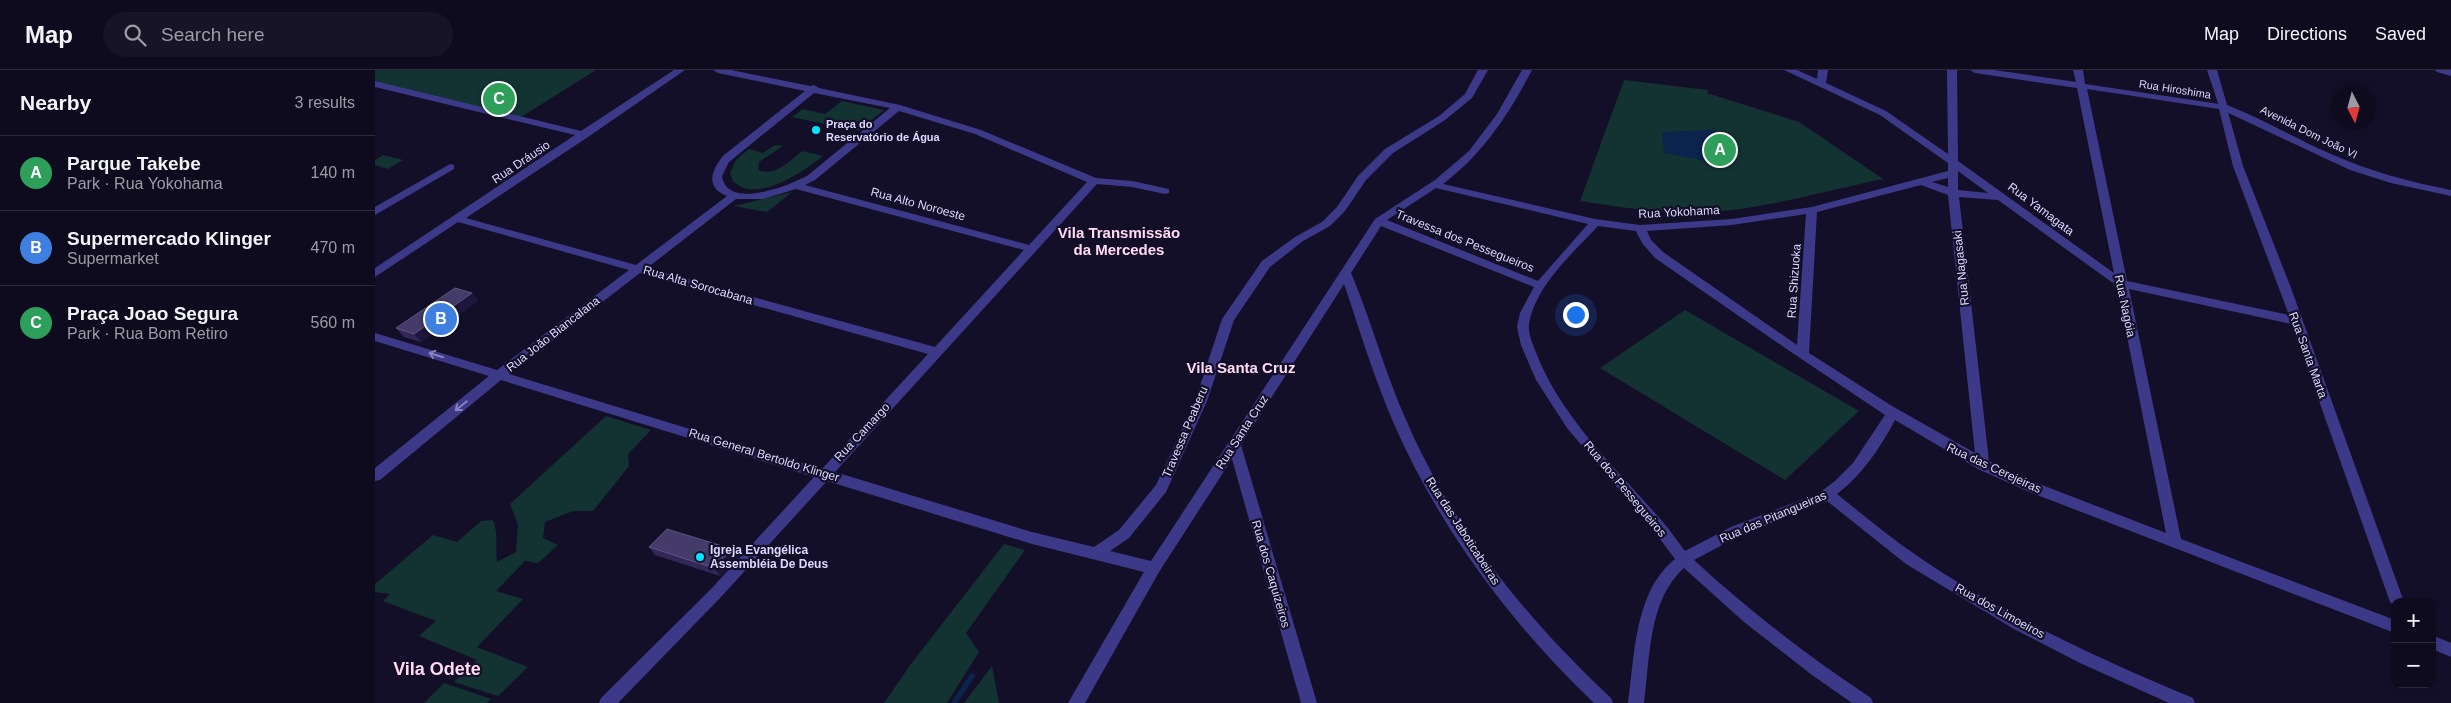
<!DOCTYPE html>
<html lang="en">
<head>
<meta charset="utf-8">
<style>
	:root { --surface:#0f0b1f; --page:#181428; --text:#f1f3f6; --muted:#9b9ba4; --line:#2f2b3d; --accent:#04e4ff }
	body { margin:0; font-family:Helvetica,sans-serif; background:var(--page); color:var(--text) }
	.controls { position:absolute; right:15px; bottom:15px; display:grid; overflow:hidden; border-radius:10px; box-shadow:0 2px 8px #0003 }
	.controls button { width:45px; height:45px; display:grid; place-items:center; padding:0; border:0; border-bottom:1px solid var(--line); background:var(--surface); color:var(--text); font:25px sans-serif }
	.compass { position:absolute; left:1956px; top:15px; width:45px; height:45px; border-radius:50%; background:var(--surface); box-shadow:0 2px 8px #0003; rotate:174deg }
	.you { position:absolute; left:1200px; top:244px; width:18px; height:18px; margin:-12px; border:4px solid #fff; border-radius:50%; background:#1a73e8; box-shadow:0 0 0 8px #1a73e833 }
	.badge { display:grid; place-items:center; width:32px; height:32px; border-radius:50%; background:var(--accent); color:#fff; font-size:16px; font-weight:700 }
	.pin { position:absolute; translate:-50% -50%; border:2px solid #fff; box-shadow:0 1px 5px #0006 }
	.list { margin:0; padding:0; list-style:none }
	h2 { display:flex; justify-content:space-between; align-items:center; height:65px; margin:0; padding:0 20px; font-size:21px }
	h2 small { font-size:16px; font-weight:400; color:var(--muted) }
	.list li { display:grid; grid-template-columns:32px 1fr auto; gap:15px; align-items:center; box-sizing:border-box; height:75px; padding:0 20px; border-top:1px solid var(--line) }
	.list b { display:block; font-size:19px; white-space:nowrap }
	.list p { margin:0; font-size:16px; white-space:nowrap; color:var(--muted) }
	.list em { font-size:16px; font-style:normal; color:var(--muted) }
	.icon { flex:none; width:28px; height:28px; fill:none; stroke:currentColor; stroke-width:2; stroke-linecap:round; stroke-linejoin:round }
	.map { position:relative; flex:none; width:2076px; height:633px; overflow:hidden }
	header { display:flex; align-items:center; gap:30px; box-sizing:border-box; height:70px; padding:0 25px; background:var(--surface); border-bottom:1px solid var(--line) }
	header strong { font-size:24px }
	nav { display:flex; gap:28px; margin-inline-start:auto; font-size:18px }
	.search { width:350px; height:45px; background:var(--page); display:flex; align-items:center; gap:12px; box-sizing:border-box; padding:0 18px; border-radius:28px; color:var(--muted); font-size:19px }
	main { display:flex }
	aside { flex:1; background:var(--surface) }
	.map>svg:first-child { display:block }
	.green { fill:#123332 }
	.water { fill:#0b234d }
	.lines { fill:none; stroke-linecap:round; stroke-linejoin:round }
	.stream { stroke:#0b234d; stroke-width:5.5 }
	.minor { fill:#3d3989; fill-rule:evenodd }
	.tertiary { fill:#3d3989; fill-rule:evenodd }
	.wall { fill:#322858 }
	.shaded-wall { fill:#1e163d }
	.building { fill:#443b6a; stroke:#5c5481 }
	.oneway { stroke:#8581be }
	.poi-dot { fill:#04e4ff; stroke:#140f29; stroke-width:2 }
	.labels { text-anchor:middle; stroke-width:4.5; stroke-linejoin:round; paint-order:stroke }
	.far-street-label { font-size:11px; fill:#dcd8ff; stroke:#140f29 }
	.far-poi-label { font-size:11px; font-weight:bold; fill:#dcd8ff; stroke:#140f29; text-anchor:start }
	.street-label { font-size:12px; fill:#dcd8ff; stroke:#140f29 }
	.poi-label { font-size:12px; font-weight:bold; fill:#dcd8ff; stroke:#140f29; text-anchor:start }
	.quarter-label { font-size:15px; font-weight:bold; fill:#ffdaf1; stroke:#140f29 }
	.near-quarter-label { font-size:18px; font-weight:bold; fill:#ffdaf1; stroke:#140f29 }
</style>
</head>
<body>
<header>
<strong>Map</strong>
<div class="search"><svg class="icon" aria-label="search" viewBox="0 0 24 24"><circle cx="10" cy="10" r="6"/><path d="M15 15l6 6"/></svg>Search here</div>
<nav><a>Map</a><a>Directions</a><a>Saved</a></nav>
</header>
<main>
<aside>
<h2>Nearby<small>3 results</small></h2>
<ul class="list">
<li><span class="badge" style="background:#2e9e5b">A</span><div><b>Parque Takebe</b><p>Park · Rua Yokohama</p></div><em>140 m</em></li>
<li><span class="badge" style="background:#3f7fe0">B</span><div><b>Supermercado Klinger</b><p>Supermarket</p></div><em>470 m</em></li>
<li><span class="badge" style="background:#2e9e5b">C</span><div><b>Praça Joao Segura</b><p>Park · Rua Bom Retiro</p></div><em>560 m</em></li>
</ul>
</aside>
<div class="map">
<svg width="2076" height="633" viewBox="0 0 2076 633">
	<rect width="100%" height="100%" fill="#140f29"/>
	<!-- green -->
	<path class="green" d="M 0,0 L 221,0 L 146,47 L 0,11 Z
		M 1249,10 L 1333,20 L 1332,23 L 1424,52 L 1508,109 C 1453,120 1390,139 1333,142 C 1290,145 1247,137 1205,131 Z
		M 467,31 L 509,40 L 483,61 L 417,47 L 428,39 L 450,44 Z
		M 400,75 L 408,76 L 384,92 L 383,100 C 400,107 415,91 427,81 L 448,86 C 429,101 381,135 358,111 L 355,103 L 361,90 L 374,79 L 388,83 Z
		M 8,85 L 28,90 L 13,99 L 0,95 L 0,90 Z
		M 417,122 L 392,142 L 359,136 Z
		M 1310,240 L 1484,341 L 1410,410 L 1225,298 Z
		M 231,346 L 276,360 L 253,384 L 254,396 L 218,441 L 198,441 L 170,452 L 168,468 L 183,475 L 163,493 L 150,491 L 121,521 L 148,529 L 102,577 L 153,597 L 123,626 L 79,612 L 102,590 L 44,566 L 61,551 L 8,531 L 15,524 L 0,522 L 0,514 L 58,465 L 82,472 L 106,451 L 118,450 C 124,467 120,476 122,492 L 141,482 L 143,455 L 135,434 Z
		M 629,474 L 650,480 L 591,563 L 604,582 L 572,633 L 509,633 L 536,594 Z
		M 617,596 L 624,633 L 589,633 Z
		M 69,613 L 116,629 L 112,633 L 49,633 Z"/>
	<!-- water -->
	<path class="water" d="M 1339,60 L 1360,87 L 1332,91 L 1289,83 L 1287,62 Z"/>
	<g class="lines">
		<!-- stream -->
		<path class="stream" d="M 579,633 L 597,606"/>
		<!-- minor -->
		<path class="minor" d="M 299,0 L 310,0 L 213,67 L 91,148 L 261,195 L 352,126 C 329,117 337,99 349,85 L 430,21 L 343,3 L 338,0 L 356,0 L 435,16 L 439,15 L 444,18 L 525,35 L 606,60 L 721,108 L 757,111 L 794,119 L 794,123 L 790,124 L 757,117 L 722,114 L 460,402 L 657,462 L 719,477 L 744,460 L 781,415 L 820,331 L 847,249 L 887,191 L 920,167 L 947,152 L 962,137 L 983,106 L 1010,79 L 1064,46 L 1090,24 L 1103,0 L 1113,0 L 1097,28 L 1070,50 L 1018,83 L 991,110 L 970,141 L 955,156 L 928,171 L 895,197 L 859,250 L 832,331 L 791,422 L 754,468 L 735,481 L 776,491 L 1000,149 L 1060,110 L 1094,81 L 1122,44 L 1147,0 L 1157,0 C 1134,44 1108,84 1068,114 L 1220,149 L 1265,155 L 1357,149 L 1437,137 L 1573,101 L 1573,93 L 1505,45 L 1409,0 L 1422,0 L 1442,9 L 1443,0 L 1453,0 L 1451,13 L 1511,41 L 1573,84 L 1572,0 L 1582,0 L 1583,91 L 1739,203 L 1702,18 L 1600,3 L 1595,0 L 1619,0 L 1701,12 L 1698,0 L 1708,0 L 1710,14 L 1851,35 L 1868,96 L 1916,218 L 2029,532 L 2020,532 L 2020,537 L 2015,532 L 1917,254 L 1754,219 L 1806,469 L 2020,550 L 2020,563 L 1652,421 L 1603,399 L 1520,350 C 1505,378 1488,404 1462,424 C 1488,445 1513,466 1541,485 C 1626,544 1722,588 1818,628 L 1820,633 L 1794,633 L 1705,593 L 1639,559 L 1531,494 L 1452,431 L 1366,465 L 1319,490 C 1374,541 1433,586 1496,628 L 1498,633 L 1477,633 L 1437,605 L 1369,552 L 1309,498 C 1273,530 1275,588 1269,633 L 1253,633 C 1260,586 1259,522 1300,489 L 1279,461 L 1192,358 L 1161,310 L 1146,275 L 1142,257 L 1145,243 L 1159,217 L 1006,156 L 976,203 C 997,252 1010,304 1032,352 C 1078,458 1152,550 1236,628 L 1238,633 L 1219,633 C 1136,554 1065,459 1019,354 C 999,308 985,261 969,214 L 866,375 L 942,633 L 926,633 L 857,389 L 784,502 L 710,633 L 693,633 L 769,502 L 657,474 L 452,411 L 346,527 L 243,633 L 224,633 L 226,628 L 336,519 L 439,407 L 126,310 L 5,410 L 0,411 L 0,398 L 114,306 L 0,271 L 0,263 L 122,300 L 254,200 L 83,152 L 0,207 L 0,198 L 200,65 L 0,17 L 0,11 L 206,61 ZM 1712,19 L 1844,39 L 1858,96 L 1914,245 L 1752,211 ZM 439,23 L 515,38 L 432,106 C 415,115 352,141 347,106 L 354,92 ZM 524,41 L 600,64 L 712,112 L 654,175 L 430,115 L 440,110 ZM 1583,101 L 1613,123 L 1583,120 ZM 1573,108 L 1573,117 L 1557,112 ZM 1546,115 L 1573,125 L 1600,383 L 1517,336 L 1434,283 L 1442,142 ZM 1061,118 L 1213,154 L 1163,211 L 1012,150 ZM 421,119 L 649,180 L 560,277 L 272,198 L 361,129 L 388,129 ZM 1584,127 L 1623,130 L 1742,216 L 1791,463 L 1662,413 L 1614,391 ZM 1431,144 L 1422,275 L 1288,182 L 1276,170 L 1272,161 L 1357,155 ZM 1223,156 L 1261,161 L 1267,173 L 1280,188 L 1416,282 L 1510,345 L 1478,393 L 1460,411 L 1444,423 L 1356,457 L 1310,481 C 1302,471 1295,460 1287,451 C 1241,398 1185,347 1160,280 C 1157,272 1153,263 1154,254 C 1161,215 1197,184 1223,156 ZM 265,203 L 553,284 L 447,399 L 134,304 Z
			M 2060,0 L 2076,0 L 2076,6 L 2062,2 Z
			M 75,94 L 79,95 L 79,99 L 0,145 L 0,137 Z
			M 2057,565 L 2076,573 L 2076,587 L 2057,579 Z"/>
		<!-- tertiary -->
		<path class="tertiary" d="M 1832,0 L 1842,0 L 1852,35 C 1888,49 1921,69 1956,84 C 1994,101 2035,112 2076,120 L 2076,126 L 2016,113 L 1975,100 L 1845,39 Z"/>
	</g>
	<!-- wall -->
	<path class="wall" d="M 97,223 L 103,231 L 46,272 L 29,267 L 21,258 Z
		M 274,477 L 357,479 L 363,487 L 345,506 L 280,485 Z"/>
	<!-- shaded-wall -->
	<path class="shaded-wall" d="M 97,223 L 103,231 L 46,272 L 39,264 Z
		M 357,479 L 363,487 L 345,506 L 339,498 Z"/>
	<!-- building -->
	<path class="building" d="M 80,218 L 97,223 L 39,264 L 21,258 Z
		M 292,459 L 357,479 L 339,498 L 274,477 Z"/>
	<!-- one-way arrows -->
	<defs><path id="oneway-shaft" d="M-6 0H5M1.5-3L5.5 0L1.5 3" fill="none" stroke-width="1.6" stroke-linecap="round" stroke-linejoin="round" transform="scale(1.25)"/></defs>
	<g class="oneway">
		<use href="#oneway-shaft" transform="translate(61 285) rotate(-163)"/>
		<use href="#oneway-shaft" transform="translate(86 336) rotate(141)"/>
	</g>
	<!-- markers -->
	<g class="poi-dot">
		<circle cx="441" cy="60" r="5"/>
		<circle cx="325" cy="487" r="5"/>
	</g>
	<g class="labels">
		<!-- far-street labels -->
		<g class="far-street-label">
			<text transform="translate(1800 19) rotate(9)" y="4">Rua Hiroshima</text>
			<text transform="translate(1934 62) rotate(26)" y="4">Avenida Dom João VI</text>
		</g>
		<!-- far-poi labels -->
		<g class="far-poi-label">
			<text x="451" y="58">Praça do<tspan x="451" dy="13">Reservatório de Água</tspan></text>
		</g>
		<!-- street labels -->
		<g class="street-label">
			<text transform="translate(146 92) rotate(-34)" y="4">Rua Dráusio</text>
			<text transform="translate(543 134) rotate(15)" y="4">Rua Alto Noroeste</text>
			<text transform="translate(1666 139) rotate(37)" y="4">Rua Yamagata</text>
			<text transform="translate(1304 142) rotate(-3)" y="4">Rua Yokohama</text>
			<text transform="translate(1090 171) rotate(22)" y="4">Travessa dos Pessegueiros</text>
			<text transform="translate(1586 198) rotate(-96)" y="4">Rua Nagasaki</text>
			<text transform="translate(1419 211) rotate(-86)" y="4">Rua Shizuoka</text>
			<text transform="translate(323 215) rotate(16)" y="4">Rua Alta Sorocabana</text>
			<text transform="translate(1750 236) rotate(78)" y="4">Rua Nagóia</text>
			<text transform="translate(178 264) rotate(-38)" y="4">Rua João Biancalana</text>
			<text transform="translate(1933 285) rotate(70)" y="4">Rua Santa Marta</text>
			<text transform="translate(487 362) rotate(-47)" y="4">Rua Camargo</text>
			<text transform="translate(810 362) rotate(-67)" y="4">Travessa Peaberu</text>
			<text transform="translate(867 362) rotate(-57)" y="4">Rua Santa Cruz</text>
			<text transform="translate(389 385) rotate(17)" y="4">Rua General Bertoldo Klinger</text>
			<text transform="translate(1619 398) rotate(25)" y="4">Rua das Cerejeiras</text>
			<text transform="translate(1250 419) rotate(50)" y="4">Rua dos Pessegueiros</text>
			<text transform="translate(1398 447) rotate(-23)" y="4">Rua das Pitangueiras</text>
			<text transform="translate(1088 461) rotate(57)" y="4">Rua das Jaboticabeiras</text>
			<text transform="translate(896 504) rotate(74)" y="4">Rua dos Caquizeiros</text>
			<text transform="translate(1625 541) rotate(29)" y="4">Rua dos Limoeiros</text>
		</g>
		<!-- poi labels -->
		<g class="poi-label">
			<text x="335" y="484">Igreja Evangélica<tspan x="335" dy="14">Assembléia De Deus</tspan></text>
		</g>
		<!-- quarter labels -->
		<g class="quarter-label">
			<text x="744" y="168">Vila Transmissão<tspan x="744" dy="17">da Mercedes</tspan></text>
			<text x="866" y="303">Vila Santa Cruz</text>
		</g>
		<!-- near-quarter labels -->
		<g class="near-quarter-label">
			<text x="62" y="605">Vila Odete</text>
		</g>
	</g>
</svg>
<div class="controls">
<button>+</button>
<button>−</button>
</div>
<svg class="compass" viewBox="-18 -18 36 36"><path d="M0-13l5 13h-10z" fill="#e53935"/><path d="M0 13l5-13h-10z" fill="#9b9ba4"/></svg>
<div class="you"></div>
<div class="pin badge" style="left:1345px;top:80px;background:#2e9e5b">A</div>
<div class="pin badge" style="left:66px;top:249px;background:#3f7fe0">B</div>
<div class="pin badge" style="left:124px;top:29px;background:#2e9e5b">C</div>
</div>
</main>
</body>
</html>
